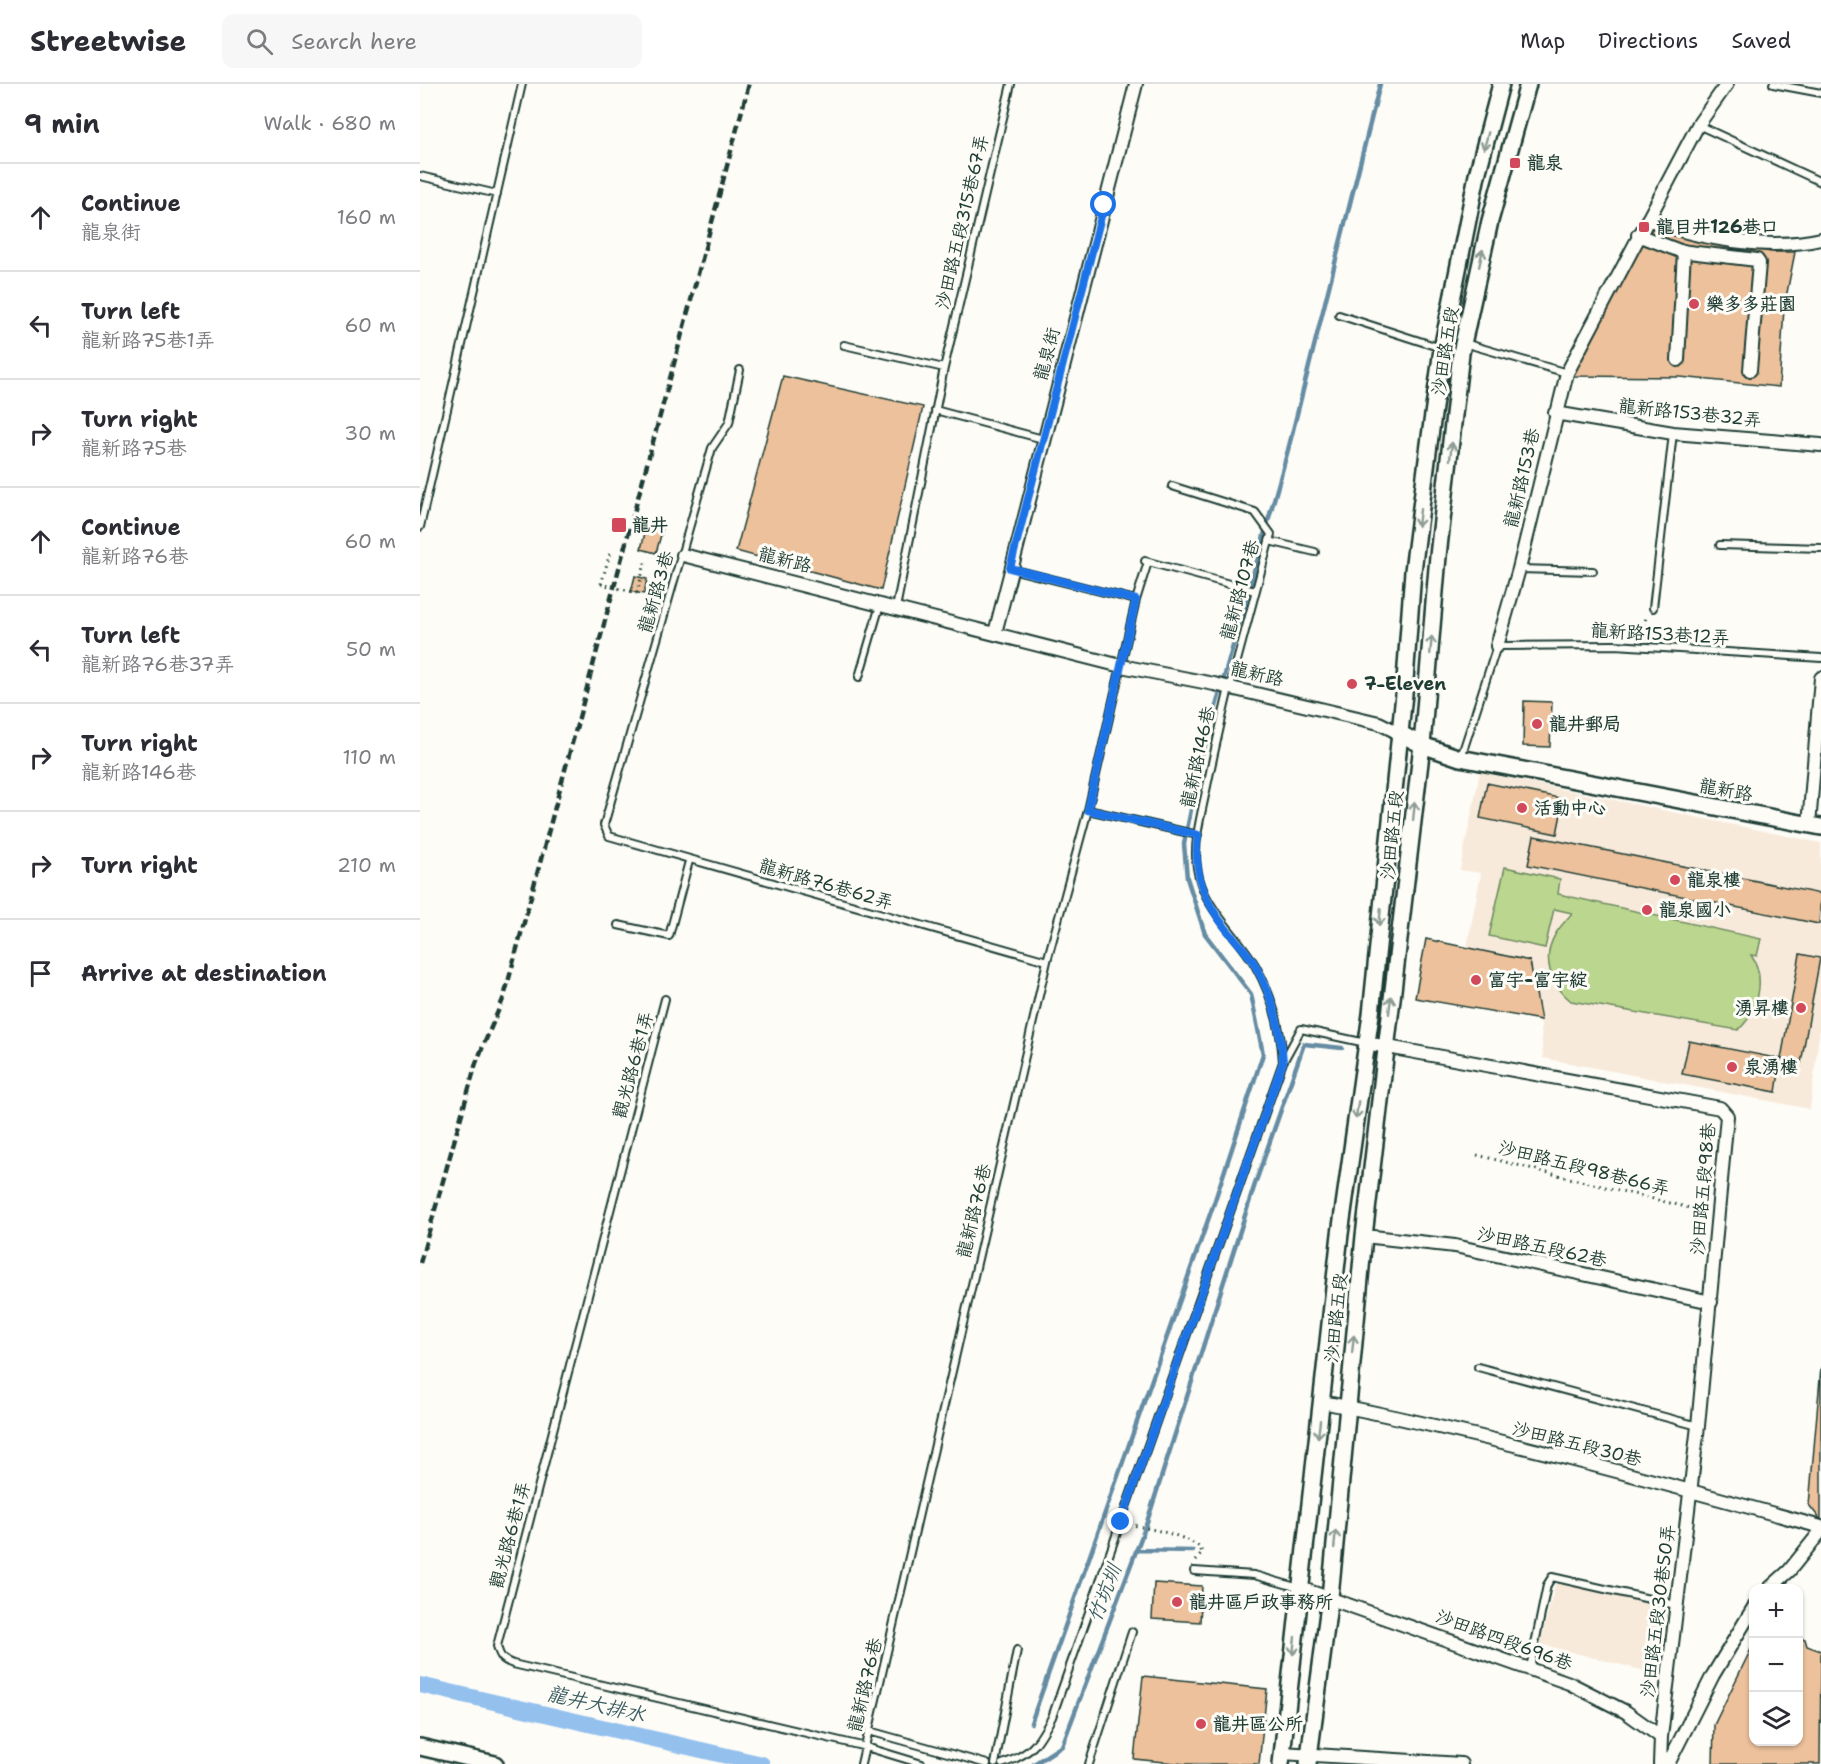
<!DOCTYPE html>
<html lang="en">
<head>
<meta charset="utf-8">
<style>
	:root { --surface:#fff; --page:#f7f7f7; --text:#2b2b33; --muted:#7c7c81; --line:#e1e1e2 }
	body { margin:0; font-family:"Shantell Sans","LXGW WenKai TC",sans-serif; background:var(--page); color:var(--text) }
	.controls { position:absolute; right:18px; bottom:18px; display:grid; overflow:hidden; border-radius:12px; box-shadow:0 2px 4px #0004 }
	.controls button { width:54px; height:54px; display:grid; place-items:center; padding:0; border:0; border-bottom:2px solid var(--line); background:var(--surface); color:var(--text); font:30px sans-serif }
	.stop { position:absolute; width:18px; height:18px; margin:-14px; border:4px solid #1a73e8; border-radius:50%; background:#fff }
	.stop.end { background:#1a73e8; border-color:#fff; box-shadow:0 2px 6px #0008 }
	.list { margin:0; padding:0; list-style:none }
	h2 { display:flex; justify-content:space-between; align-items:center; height:78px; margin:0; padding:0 24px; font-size:26px }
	h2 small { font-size:20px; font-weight:400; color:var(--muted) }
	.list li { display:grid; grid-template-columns:39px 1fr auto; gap:18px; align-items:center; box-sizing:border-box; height:108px; padding:0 24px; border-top:2px solid var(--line) }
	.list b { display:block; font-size:22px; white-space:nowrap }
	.list p { margin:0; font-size:20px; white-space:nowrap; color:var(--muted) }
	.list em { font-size:20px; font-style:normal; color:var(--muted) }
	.icon { flex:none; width:33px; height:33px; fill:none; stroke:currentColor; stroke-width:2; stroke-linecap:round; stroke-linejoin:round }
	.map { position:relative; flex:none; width:1401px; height:1680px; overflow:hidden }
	header { display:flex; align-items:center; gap:36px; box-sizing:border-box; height:84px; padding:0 30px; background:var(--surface); border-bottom:2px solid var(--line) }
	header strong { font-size:28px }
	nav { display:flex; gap:33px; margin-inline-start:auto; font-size:21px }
	.search { width:420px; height:54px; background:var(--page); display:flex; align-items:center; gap:15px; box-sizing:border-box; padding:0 21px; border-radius:12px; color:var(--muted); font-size:22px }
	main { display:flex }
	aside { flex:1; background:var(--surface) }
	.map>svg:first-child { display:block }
	.built { fill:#f8eadb }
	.green { fill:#bbd68e; stroke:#6d8a61; stroke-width:1.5 }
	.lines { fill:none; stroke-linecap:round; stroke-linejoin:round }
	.stream { stroke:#658ca3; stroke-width:4.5 }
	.canal { stroke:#93c0ed; stroke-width:16 }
	.building { fill:#ecc19b; stroke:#1f3d34; stroke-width:1.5 }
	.service-casing { stroke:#1f3d34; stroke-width:10 }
	.minor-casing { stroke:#1f3d34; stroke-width:16 }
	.tertiary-casing { stroke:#1f3d34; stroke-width:20 }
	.path { stroke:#1f3d34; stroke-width:3; stroke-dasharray:1.5 4.5; stroke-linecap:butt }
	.service { stroke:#fdfcf7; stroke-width:6 }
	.minor { stroke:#fdfcf7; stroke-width:12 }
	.tertiary { stroke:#fdfcf7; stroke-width:15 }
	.rail { stroke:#1f3d34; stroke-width:4.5; stroke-dasharray:9 4.5; stroke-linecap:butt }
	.path-bridge { stroke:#1f3d34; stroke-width:3; stroke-dasharray:1.5 4.5; stroke-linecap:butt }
	.oneway { stroke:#8e9c96 }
	.route { stroke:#1a73e8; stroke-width:8 }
	.poi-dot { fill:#d1495b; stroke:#fdfcf7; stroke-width:2 }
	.labels { text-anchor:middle; stroke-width:6; stroke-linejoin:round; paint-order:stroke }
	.poi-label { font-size:18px; font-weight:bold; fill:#1f3d34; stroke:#fdfcf7; text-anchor:start }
	.street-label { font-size:18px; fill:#1f3d34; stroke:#fdfcf7 }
	.water-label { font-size:20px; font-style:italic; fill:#3c5e62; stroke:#fdfcf7 }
</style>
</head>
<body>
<header>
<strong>Streetwise</strong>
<div class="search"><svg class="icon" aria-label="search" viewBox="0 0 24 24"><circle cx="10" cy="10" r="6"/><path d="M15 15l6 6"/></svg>Search here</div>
<nav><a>Map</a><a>Directions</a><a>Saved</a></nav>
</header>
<main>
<aside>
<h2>9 min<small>Walk · 680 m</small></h2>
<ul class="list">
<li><svg class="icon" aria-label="ahead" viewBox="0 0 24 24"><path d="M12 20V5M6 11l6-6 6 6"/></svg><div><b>Continue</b><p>龍泉街</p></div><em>160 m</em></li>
<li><svg class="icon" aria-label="left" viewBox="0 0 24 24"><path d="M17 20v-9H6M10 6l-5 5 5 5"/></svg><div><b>Turn left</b><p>龍新路75巷1弄</p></div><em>60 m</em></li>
<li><svg class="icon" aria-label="right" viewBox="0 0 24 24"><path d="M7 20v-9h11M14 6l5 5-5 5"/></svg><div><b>Turn right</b><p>龍新路75巷</p></div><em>30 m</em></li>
<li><svg class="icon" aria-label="ahead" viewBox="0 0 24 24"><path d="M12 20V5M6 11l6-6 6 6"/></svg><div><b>Continue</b><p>龍新路76巷</p></div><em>60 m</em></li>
<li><svg class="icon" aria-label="left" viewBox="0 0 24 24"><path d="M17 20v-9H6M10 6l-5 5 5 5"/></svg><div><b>Turn left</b><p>龍新路76巷37弄</p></div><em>50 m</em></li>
<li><svg class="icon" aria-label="right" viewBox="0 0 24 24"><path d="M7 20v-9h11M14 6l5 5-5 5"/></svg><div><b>Turn right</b><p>龍新路146巷</p></div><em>110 m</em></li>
<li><svg class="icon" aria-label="right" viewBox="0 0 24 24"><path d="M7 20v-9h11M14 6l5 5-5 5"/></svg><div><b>Turn right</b></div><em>210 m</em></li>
<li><svg class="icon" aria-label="arrive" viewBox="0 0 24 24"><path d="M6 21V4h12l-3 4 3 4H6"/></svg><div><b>Arrive at destination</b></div></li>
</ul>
</aside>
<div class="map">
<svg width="1401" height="1680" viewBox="0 0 1401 1680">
	<rect width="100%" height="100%" fill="#fdfcf7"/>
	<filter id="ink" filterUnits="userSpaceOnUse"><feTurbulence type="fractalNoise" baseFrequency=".0167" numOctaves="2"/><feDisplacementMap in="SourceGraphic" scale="12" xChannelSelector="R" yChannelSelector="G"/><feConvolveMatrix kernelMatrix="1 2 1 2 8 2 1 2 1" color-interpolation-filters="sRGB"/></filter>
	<g filter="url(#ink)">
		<!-- built -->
		<path class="built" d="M 1060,688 L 1401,759 L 1401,935 L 1390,1025 L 1123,974 L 1120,930 L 1111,878 L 1047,863 L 1061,789 L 1040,786 Z
			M 1137,1493 L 1257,1521 L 1237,1590 L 1120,1560 Z"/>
		<!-- green -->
		<path class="green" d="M 1085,783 L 1140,795 L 1138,810 L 1341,855 L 1337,872 L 1331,871 C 1347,894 1338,929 1318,946 L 1151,917 C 1131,901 1121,875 1135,851 C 1139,843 1147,836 1152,829 L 1134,825 L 1125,864 L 1069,852 Z"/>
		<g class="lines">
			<!-- stream -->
			<path class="stream" d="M 716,1466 L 773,1467
				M 611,1639 L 794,1119 L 843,970 L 831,910 L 785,850 L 767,794 L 764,760 L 782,672 L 868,366 L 960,0
				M 614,1680 L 642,1662 L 726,1441 L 835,1100 L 884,960 L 922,964"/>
			<!-- canal -->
			<path class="canal" d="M 0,1601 L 342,1680"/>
		</g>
		<!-- building -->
		<path class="building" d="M 1233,143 L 1262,153 L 1351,168 L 1375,168 L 1364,224 L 1359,303 L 1260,293 L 1151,292 L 1185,217 Z
			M 363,292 L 503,323 L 461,506 L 316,467 Z
			M 228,436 L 244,440 L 236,469 L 221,465 Z
			M 215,492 L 227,495 L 224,510 L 211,508 Z
			M 1104,617 L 1132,618 L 1130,663 L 1103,662 Z
			M 1067,699 L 1144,715 L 1137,750 L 1060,734 Z
			M 1114,752 L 1401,810 L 1399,840 L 1108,781 Z
			M 1006,855 L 1110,877 L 1121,936 L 995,914 Z
			M 1380,870 L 1400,874 L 1381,979 L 1361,975 Z
			M 1269,957 L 1361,975 L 1356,1008 L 1262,990 Z
			M 1401,1283 L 1401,1435 L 1400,1435 L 1389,1421 Z
			M 734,1499 L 782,1502 L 780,1538 L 732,1535 Z
			M 1378,1552 L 1385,1555 L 1387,1562 L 1401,1567 L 1400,1680 L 1293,1680 L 1294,1641 L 1334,1559 L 1334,1658 L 1378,1658 Z
			M 723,1592 L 847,1605 L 839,1680 L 765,1680 L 714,1675 Z"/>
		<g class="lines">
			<defs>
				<path id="service" d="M 1353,0 L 1401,9
					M 1278,41 L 1401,98
					M 0,92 L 77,110
					M 919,231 L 1021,264
					M 1044,259 L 1147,289
					M 424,261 L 524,284
					M 320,286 L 309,339 L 292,364 L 184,741 L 189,752 L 627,877
					M 515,326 L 623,355
					M 752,402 L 835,428 L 851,450 L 810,603
					M 0,443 L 102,0
					M 849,457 L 895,468
					M 1300,461 L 1401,464
					M 725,477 L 835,507
					M 591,485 L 716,516
					M 1099,485 L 1173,487
					M 476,524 L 524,284 L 591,0
					M 1233,524 L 1253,349
					M 439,593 L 460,521
					M 809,604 C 801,638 793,673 786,707 C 781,731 773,759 777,784 C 783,825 816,848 835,881 C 852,911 861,944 863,978
					M 1041,673 L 1077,562 L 1195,561 L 1401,574
					M 668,726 L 778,751
					M 198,841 L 249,852 L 269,777
					M 245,915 L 77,1562 C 80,1573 82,1576 93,1580 L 446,1663 L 502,1680
					M 1058,1283 L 1278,1342
					M 774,1487 L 834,1491 L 879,1504
					M 1110,1584 L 1127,1501 L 1132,1493 L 1256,1521
					M 449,1647 L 567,1680
					M 441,1680 L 627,877 L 668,726 L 716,516 L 728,478
					M 575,1680 L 597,1566
					M 582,1680 C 612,1670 618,1659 632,1633 L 863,978 L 881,945 L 946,959
					M 669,1680 L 712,1548"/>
				<path id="minor" d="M 1228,135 C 1275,155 1351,167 1401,155
					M 1218,151 L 1260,167 L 1337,176 L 1339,179 L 1330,286
					M 1258,276 L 1264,167
					M 1135,329 L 1253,349 L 1401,361
					M 263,471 L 701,582 L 794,600 L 959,639 L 979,649
					M 575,549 L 716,0
					M 1077,562 L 1099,485 L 1147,289 L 1278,41 L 1307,0
					M 1389,741 L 1401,594
					M 946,959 L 1300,1024 L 1307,1032 L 1278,1342 L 1241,1653
					M 944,1152 L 1035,1162 L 1291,1218
					M 902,1318 C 1070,1351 1236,1397 1401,1443
					M 880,1504 L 1149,1599 L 1206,1628 L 1241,1653 L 1240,1680
					M 1350,1504 L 1369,1487 L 1401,1447
					M 862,1669 L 1041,1680
					M 1248,1680 L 1293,1591 L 1334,1523"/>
				<path id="tertiary" d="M 979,649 L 1002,661 L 1040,674 L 1401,743
					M 0,1663 L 75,1680
					M 861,1680 L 920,1150 L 951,930 L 984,610 L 993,487 L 1009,360 L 1022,265 L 1057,91 L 1081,0
					M 888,1680 L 910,1513 L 944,1152 L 1002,661 L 1018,472 L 1041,269 L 1070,137 L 1108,0"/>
			</defs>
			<!-- service casing -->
			<use href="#service" class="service-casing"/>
			<!-- minor casing -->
			<use href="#minor" class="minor-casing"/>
			<!-- tertiary casing -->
			<use href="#tertiary" class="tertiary-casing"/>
			<!-- path -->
			<path class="path" d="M 181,500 L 191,466
				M 217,509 L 226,476
				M 1223,554 L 1226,532
				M 1057,1071 L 1286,1128
				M 709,1440 C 736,1447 756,1448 780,1463 L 782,1469 L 776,1477"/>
			<!-- service -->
			<use href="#service" class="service"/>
			<!-- minor -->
			<use href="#minor" class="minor"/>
			<!-- tertiary -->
			<use href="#tertiary" class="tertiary"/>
			<!-- rail -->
			<path class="rail" d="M 0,1179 L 56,979 L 84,913 L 329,0"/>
			<!-- path-bridge -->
			<path class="path-bridge" d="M 181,500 L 217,509"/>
		</g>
		<!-- one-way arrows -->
		<defs><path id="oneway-shaft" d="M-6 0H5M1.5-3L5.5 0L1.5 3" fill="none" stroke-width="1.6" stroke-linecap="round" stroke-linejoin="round" transform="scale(1.5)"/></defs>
		<g class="oneway">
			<use href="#oneway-shaft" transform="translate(1066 57) rotate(105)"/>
			<use href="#oneway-shaft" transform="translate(1061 174) rotate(-78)"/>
			<use href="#oneway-shaft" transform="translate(1031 367) rotate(-83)"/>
			<use href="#oneway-shaft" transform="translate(999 434) rotate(97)"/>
			<use href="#oneway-shaft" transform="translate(1011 561) rotate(-85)"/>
			<use href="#oneway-shaft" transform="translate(994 727) rotate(-84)"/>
			<use href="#oneway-shaft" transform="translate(960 833) rotate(95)"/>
			<use href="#oneway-shaft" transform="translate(970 921) rotate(-83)"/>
			<use href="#oneway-shaft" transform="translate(937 1026) rotate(98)"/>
			<use href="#oneway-shaft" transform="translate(933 1260) rotate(-84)"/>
			<use href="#oneway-shaft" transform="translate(899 1345) rotate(97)"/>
			<use href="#oneway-shaft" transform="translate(915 1455) rotate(-85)"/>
			<use href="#oneway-shaft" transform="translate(874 1562) rotate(96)"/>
		</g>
	</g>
	<g class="lines" filter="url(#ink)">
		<!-- route -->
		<path class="route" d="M 684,121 L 590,484 L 716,516 L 668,726 L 778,751 C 773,785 783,815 804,842 C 814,855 827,867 835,881 C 852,911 861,945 863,978 L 701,1438"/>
	</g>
	<!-- markers -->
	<g class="poi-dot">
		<rect x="1089" y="73" width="12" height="12" rx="3"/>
		<rect x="1218" y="137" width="12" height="12" rx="3"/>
		<circle cx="1274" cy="220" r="6"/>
		<rect x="191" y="433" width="16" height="16" rx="3"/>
		<circle cx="932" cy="600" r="6"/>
		<circle cx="1117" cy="640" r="6"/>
		<circle cx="1102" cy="724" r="6"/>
		<circle cx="1255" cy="796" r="6"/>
		<circle cx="1227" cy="826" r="6"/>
		<circle cx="1056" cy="896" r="6"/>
		<circle cx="1381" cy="924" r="6"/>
		<circle cx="1312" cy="983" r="6"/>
		<circle cx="757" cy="1518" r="6"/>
		<circle cx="781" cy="1640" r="6"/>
	</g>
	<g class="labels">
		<!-- poi labels -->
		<g class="poi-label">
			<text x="1107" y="85">龍泉</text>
			<text x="1236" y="149">龍目井126巷口</text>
			<text x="1286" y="226">樂多多莊園</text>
			<text x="212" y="447">龍井</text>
			<text x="944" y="606">7-Eleven</text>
			<text x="1129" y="646">龍井郵局</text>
			<text x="1114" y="730">活動中心</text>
			<text x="1267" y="802">龍泉樓</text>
			<text x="1239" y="832">龍泉國小</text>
			<text x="1068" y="902">富宇-富宇綻</text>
			<text x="1369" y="930" text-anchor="end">湧昇樓</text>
			<text x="1324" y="989">泉湧樓</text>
			<text x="769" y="1524">龍井區戶政事務所</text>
			<text x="793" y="1646">龍井區公所</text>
		</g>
		<!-- street labels -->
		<g class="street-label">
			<text transform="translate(542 138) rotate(-77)" y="6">沙田路五段315巷67弄</text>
			<text transform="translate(1025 267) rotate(-81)" y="6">沙田路五段</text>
			<text transform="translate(627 270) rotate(-75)" y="6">龍泉街</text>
			<text transform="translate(1270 329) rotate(6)" y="6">龍新路153巷32弄</text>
			<text transform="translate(1102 394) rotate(-77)" y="6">龍新路153巷</text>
			<text transform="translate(365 476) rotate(14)" y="6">龍新路</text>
			<text transform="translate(820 506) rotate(-75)" y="6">龍新路107巷</text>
			<text transform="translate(236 508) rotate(-74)" y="6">龍新路3巷</text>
			<text transform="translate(1240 550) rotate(3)" y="6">龍新路153巷12弄</text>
			<text transform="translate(837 590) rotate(13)" y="6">龍新路</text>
			<text transform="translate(778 673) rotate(-78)" y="6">龍新路146巷</text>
			<text transform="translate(1306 706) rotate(10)" y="6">龍新路</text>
			<text transform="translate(972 751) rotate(-84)" y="6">沙田路五段</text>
			<text transform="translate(406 800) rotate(16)" y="6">龍新路76巷62弄</text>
			<text transform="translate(213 981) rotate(-75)" y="6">觀光路6巷1弄</text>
			<text transform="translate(1164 1084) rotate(14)" y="6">沙田路五段98巷66弄</text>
			<text transform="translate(1283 1105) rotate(-85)" y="6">沙田路五段98巷</text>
			<text transform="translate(554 1127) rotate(-77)" y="6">龍新路76巷</text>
			<text transform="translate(1122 1163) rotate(12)" y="6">沙田路五段62巷</text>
			<text transform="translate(916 1234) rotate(-84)" y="6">沙田路五段</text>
			<text transform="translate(1157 1360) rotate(14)" y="6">沙田路五段30巷</text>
			<text transform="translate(90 1451) rotate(-75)" y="6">觀光路6巷1弄</text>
			<text transform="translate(1238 1527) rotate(-83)" y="6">沙田路五段30巷50弄</text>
			<text transform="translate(1084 1556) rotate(20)" y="6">沙田路四段696巷</text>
			<text transform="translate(445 1601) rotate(-77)" y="6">龍新路76巷</text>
		</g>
		<!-- water labels -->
		<g class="water-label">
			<text transform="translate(684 1509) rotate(-69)" y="7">竹坑圳</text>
			<text transform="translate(176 1620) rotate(13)" y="7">龍井大排水</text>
		</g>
	</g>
</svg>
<div class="controls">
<button>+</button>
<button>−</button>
<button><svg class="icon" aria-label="layers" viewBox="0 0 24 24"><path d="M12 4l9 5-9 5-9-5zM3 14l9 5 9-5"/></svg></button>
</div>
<div class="stop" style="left:684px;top:121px"></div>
<div class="stop end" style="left:701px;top:1438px"></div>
</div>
</main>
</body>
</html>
